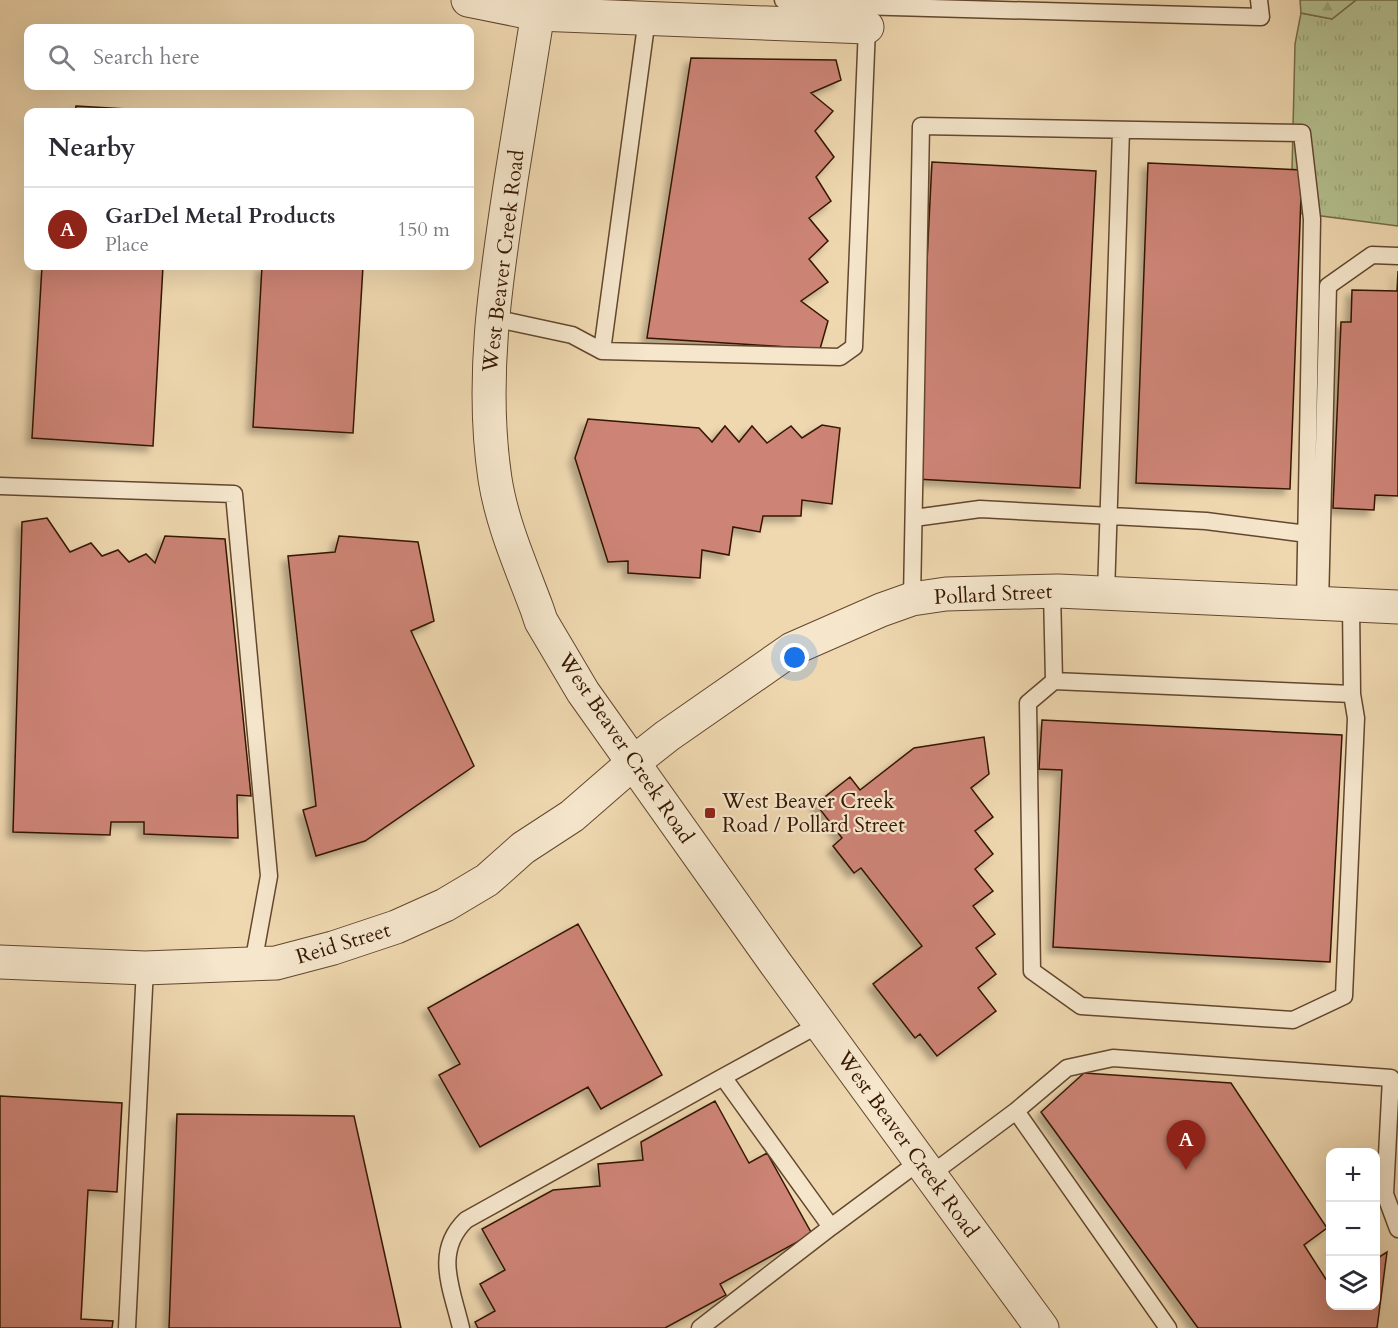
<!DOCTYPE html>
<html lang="en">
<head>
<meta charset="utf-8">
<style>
	:root { --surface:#fff; --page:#f7f7f7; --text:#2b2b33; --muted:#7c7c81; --line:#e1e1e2; --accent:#8f2418 }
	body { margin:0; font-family:Cardo,serif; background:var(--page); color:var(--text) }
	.controls { position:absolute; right:18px; bottom:18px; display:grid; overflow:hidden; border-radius:12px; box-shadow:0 6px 24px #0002 }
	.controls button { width:54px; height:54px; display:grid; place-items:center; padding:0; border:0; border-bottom:2px solid var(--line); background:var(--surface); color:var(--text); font:30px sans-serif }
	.you { position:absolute; left:795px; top:658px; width:21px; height:21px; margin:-15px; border:4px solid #fff; border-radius:50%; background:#1a73e8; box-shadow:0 0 0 9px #1a73e833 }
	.badge { display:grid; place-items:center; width:39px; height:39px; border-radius:50%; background:var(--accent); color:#fff; font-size:20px; font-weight:700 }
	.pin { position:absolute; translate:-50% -50px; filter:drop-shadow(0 2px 3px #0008) }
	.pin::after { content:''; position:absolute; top:32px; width:21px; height:18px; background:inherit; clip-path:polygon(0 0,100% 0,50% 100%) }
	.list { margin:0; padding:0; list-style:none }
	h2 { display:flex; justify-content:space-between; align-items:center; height:78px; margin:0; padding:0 24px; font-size:26px }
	h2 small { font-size:20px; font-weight:400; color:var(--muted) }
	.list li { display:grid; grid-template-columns:39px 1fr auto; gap:18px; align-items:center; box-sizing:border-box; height:84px; padding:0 24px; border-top:2px solid var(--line) }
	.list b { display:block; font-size:22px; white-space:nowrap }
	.list p { margin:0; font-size:20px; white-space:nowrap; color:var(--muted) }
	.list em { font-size:20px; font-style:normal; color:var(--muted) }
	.icon { flex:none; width:33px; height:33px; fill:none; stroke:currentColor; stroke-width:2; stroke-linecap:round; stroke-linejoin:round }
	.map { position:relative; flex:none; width:1398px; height:1328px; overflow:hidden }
	.search { position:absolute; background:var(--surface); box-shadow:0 6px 24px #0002; left:24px; top:24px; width:450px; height:66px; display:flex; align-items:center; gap:15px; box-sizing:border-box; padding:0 21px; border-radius:12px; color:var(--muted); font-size:22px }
	.panel { position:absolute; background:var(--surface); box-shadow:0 6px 24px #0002; left:24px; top:108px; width:450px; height:162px; border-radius:12px }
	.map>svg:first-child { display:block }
	.grass { fill:url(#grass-tufts); stroke:#746c48; stroke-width:1.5 }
	.forest { fill:url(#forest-firs); stroke:#746c48; stroke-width:1.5 }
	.building { fill:#cd8476; stroke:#341702; stroke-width:1.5; filter:url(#shadow) }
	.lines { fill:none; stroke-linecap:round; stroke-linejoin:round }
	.service-casing { stroke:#63472e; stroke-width:19 }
	.minor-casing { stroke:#63472e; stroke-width:35 }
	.tertiary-casing { stroke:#63472e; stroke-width:35 }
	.service { stroke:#f5e6cc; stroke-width:16 }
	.minor { stroke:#f5e6cc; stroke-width:33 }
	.tertiary { stroke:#f5e6cc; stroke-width:33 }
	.poi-dot { fill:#8f2418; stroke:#f5e6cc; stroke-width:2 }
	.labels { text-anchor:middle; stroke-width:4.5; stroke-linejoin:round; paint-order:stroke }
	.street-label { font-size:21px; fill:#341702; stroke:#f5e6cc }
	.poi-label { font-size:21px; fill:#341702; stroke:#f5e6cc; text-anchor:start }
</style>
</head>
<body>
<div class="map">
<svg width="1398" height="1328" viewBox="0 0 1398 1328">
	<defs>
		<pattern id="grass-tufts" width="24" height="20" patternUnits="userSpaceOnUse" patternTransform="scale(1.5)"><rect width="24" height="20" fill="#b4c08f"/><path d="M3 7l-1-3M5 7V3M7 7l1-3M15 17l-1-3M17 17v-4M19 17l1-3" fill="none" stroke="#9ba47a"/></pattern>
		<pattern id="forest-firs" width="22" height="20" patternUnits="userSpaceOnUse" patternTransform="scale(1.5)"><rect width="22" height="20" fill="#b4c08f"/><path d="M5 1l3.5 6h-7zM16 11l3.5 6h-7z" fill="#9ba47a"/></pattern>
		<filter id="shadow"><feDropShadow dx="-5.5" dy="5.5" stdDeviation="3" flood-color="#0004"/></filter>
	</defs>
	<rect width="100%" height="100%" fill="#efd8b0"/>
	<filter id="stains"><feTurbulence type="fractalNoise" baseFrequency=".00333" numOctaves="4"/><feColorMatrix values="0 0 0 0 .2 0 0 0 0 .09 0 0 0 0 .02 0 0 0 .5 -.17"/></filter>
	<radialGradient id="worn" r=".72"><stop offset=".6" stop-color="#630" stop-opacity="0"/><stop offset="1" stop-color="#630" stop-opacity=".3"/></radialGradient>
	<!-- grass -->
	<path class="grass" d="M 1356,0 L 1398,0 L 1398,226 L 1291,212 L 1295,44 L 1301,13 L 1332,19 Z"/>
	<!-- forest -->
	<path class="forest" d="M 1300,0 L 1356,0 L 1332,19 L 1301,13 Z"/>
	<!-- building -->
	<path class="building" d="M 691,58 L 836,60 L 841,80 L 811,93 L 833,111 L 815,131 L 834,157 L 816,177 L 831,201 L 809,218 L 828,241 L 809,259 L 828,282 L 801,301 L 828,321 L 820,349 L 647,338 Z
		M 76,106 L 179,112 L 75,112 Z
		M 932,162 L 1096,171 L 1080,488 L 916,479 Z
		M 1148,163 L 1302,170 L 1290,489 L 1136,483 Z
		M 42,266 L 163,266 L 153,446 L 32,438 Z
		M 262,266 L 363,266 L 353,433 L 253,427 Z
		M 1398,271 L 1398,496 L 1375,495 L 1374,510 L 1333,508 L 1341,322 L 1351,322 L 1352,290 L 1397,291 Z
		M 588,419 L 699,428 L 712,442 L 725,426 L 739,442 L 752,426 L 767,443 L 791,426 L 802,438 L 822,425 L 840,428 L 832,504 L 802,500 L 801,516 L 763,516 L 760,532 L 733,527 L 729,555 L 702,550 L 700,578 L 628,573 L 628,561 L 608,562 L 575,458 Z
		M 47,518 L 70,552 L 91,543 L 102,556 L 118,550 L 129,562 L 146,554 L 155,563 L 165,536 L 225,539 L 251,796 L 237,795 L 238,838 L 144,834 L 144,822 L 111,822 L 110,835 L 13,832 L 22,522 Z
		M 339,536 L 418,542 L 434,621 L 411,631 L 474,766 L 365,841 L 316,856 L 303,810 L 316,806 L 288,556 L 335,552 Z
		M 1042,720 L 1342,735 L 1330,962 L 1053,947 L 1062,770 L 1039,769 Z
		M 984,737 L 989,774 L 971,788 L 993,817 L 975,831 L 993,854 L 975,869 L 993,891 L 973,906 L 995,934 L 976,948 L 996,974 L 978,988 L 996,1011 L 937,1056 L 920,1034 L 915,1038 L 873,984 L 922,946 L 861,868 L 854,873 L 833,846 L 842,838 L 816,804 L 850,777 L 860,790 L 914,748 Z
		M 578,924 L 662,1075 L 601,1109 L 588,1087 L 480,1147 L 439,1075 L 460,1064 L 428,1008 Z
		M 1084,1073 L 1231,1083 L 1327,1228 L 1304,1245 L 1329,1284 L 1330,1283 L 1330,1306 L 1376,1306 L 1376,1259 L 1387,1252 L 1377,1328 L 1198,1328 L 1041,1112 Z
		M 0,1096 L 122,1103 L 117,1192 L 88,1190 L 81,1319 L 113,1321 L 112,1328 L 0,1328 Z
		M 715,1101 L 749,1163 L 767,1153 L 812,1234 L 720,1284 L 726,1295 L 665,1328 L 478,1328 L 475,1322 L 495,1311 L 480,1284 L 505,1270 L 482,1229 L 553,1190 L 600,1186 L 598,1164 L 643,1160 L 641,1142 Z
		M 177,1114 L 354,1116 L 401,1328 L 169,1328 Z"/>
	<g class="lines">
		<defs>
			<path id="service" d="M 783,0 L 857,6 L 1261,17 L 1259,0
				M 493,318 L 572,335 L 602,351 L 840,357 L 854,347 L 867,27
				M 602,351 L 647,18
				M 0,486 L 234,494 L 269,876 L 253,964
				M 914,518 L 980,509 L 1206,521 L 1307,534
				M 1052,591 L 1054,681 L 1352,694 L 1351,605
				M 1106,594 L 1121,130
				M 912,599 L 921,126 L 1302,133 L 1312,219 L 1305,603
				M 1320,604 L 1328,286 L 1372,255 L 1398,256
				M 1054,681 L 1028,703 L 1032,971 L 1081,1006 L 1293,1020 L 1344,996 L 1356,718 L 1352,694
				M 820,1024 L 723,1077 L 831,1227 L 920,1161
				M 1016,1111 L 1067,1068 L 1113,1058 L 1391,1078 L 1385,1194 L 1398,1229
				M 930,1175 L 1016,1111 L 1168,1328
				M 127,1328 L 145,968
				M 461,1328 C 452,1289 433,1252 466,1220 L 723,1077
				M 700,1328 L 831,1227"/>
			<path id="minor" d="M 468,0 L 537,14 L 867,27
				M 0,962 L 145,968 L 276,963 L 333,948 L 396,927 L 445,905 L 487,880 L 523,848 L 572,816 L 634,762 L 667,736 L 792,649 L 881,610 L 912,599 L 946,594 L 1058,591 L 1398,607"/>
			<path id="tertiary" d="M 540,0 C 530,60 521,120 511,180 C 496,279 480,379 495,479 C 502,524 521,566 537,609 L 541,621 L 583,692 L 776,964 L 1042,1328"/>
		</defs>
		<!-- service casing -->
		<use href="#service" class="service-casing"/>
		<!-- minor casing -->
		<use href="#minor" class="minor-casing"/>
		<!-- tertiary casing -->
		<use href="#tertiary" class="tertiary-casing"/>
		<!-- service -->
		<use href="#service" class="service"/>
		<!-- minor -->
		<use href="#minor" class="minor"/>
		<!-- tertiary -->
		<use href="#tertiary" class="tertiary"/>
	</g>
	<!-- markers -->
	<rect class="poi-dot" x="704" y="807" width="12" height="12" rx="3"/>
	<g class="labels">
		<!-- street labels -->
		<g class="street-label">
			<text transform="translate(503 261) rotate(-83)" y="7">West Beaver Creek Road</text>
			<text transform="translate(993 594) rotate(-3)" y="7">Pollard Street</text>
			<text transform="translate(626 748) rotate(56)" y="7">West Beaver Creek Road</text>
			<text transform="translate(343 943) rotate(-17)" y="7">Reid Street</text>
			<text transform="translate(908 1144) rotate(54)" y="7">West Beaver Creek Road</text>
		</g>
		<!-- poi labels -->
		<g class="poi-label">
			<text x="722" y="808">West Beaver Creek<tspan x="722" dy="24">Road / Pollard Street</tspan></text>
		</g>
	</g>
	<rect width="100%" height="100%" filter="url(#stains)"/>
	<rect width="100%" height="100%" fill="url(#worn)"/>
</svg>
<div class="controls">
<button>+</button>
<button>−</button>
<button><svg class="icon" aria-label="layers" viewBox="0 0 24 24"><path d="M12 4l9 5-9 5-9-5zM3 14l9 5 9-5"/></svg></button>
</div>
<div class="you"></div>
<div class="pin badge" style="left:1186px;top:1170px">A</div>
<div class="search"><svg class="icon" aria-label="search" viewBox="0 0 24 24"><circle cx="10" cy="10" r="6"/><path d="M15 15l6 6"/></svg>Search here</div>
<section class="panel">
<h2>Nearby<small></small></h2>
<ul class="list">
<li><span class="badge">A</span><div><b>GarDel Metal Products</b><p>Place</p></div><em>150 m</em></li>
</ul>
</section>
</div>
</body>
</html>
